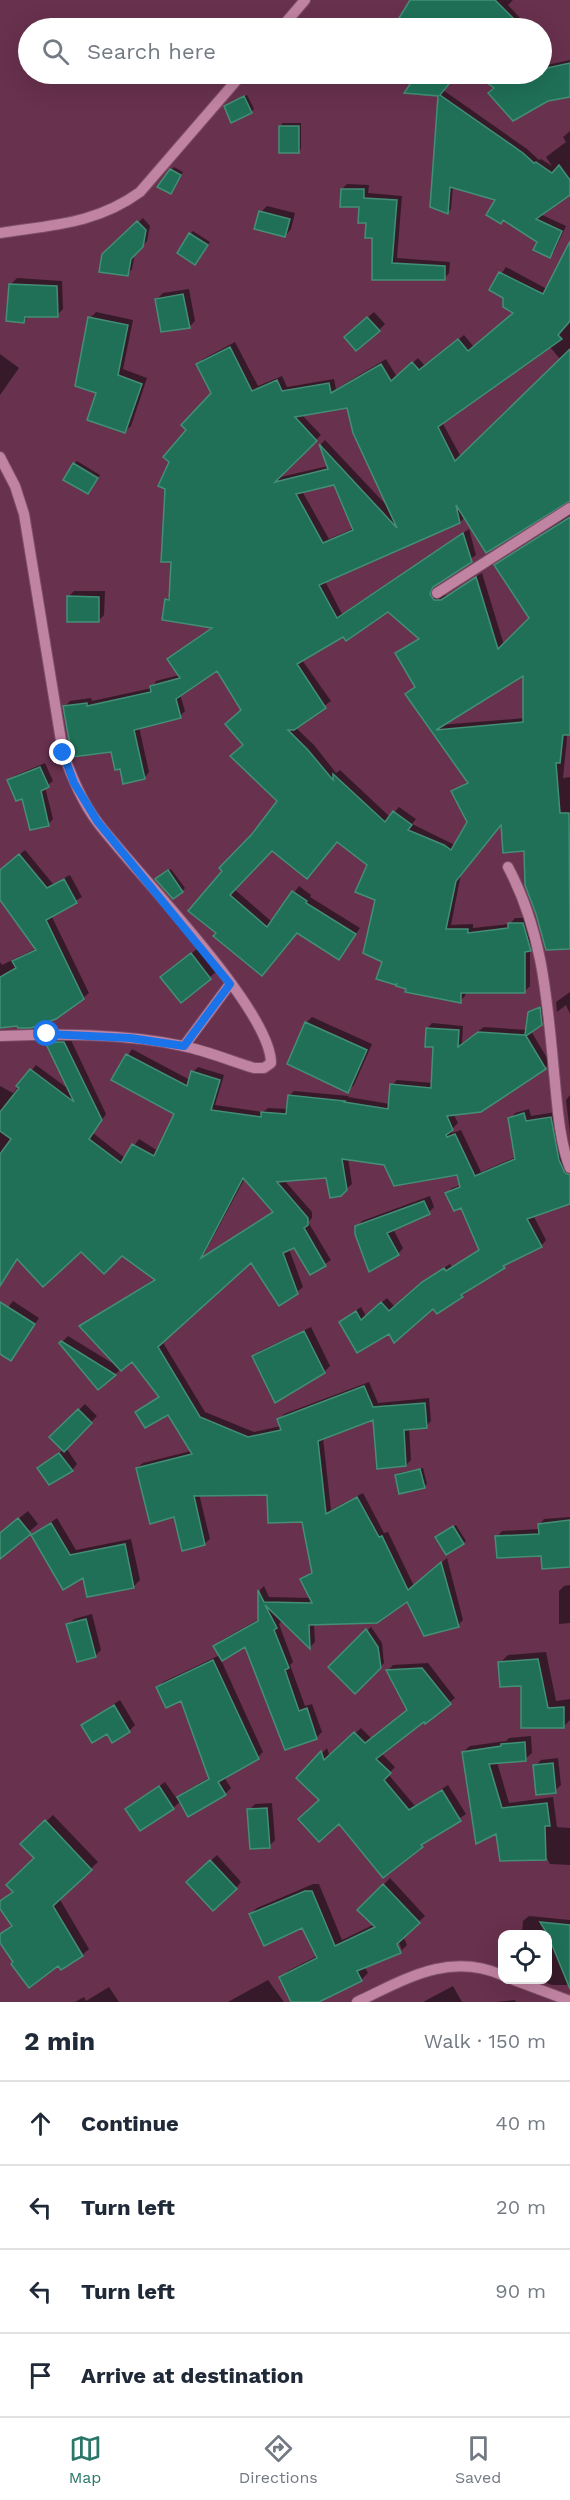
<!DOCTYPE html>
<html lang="en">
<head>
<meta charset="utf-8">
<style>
	:root { --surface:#fff; --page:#f6f6f7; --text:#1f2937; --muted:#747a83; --line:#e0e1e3; --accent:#2a7669 }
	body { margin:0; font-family:"Work Sans",sans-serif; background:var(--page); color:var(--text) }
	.controls { position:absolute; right:18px; bottom:18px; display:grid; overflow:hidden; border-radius:12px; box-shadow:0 6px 24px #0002 }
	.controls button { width:54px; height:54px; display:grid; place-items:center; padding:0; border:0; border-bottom:2px solid var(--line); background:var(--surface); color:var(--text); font:30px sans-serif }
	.stop { position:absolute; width:18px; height:18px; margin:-14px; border:4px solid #1a73e8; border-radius:50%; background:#fff }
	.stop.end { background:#1a73e8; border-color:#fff; box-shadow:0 2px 6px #0008 }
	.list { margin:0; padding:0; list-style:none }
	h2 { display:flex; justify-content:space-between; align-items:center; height:78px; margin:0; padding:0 24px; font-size:26px }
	h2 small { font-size:20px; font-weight:400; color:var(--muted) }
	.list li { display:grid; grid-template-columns:39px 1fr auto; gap:18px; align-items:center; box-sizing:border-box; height:84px; padding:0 24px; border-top:2px solid var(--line) }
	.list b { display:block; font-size:22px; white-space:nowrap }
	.list em { font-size:20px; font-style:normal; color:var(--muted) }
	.icon { flex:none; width:33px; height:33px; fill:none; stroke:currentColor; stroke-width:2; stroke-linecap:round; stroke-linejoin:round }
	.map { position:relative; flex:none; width:570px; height:2002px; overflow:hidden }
	.search { position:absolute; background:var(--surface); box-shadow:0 6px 24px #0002; left:18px; right:18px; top:18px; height:66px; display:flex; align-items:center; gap:15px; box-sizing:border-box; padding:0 21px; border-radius:33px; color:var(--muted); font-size:22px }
	.sheet { height:414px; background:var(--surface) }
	nav { display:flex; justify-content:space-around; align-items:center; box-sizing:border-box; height:84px; border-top:2px solid var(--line); background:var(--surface); font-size:16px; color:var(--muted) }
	nav a { display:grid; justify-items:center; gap:3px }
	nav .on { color:var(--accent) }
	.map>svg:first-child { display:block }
	.shadow { fill:#0007; fill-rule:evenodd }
	.building { fill:#207058; stroke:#438f75; stroke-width:1.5; fill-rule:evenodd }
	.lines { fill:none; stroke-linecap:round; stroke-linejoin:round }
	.minor-casing { stroke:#7d4f68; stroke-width:12 }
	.minor { stroke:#c183a2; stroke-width:10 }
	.route { stroke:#1a73e8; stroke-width:8 }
</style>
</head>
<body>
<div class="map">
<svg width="570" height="2002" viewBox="0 0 570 2002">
	<rect width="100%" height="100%" fill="#68314e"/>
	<!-- shadow -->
	<path class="shadow" d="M 412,0 L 513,0 L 508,5 L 521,19 L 511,28 L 401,28 L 396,26 Z
		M 570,60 L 570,95 L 496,87 L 477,74 L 542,74 L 542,66 Z
		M 398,74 L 456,74 L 443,90 L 527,149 L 539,160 L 541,159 L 552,166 L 546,157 L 566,142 L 563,137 L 570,131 L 570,193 L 540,214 L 566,226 L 554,252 L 550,256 L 539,241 L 498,199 L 453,186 L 451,209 L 447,213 L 440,94 L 412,83 Z
		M 247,95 L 254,109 L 251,112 L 228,104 Z
		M 283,123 L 301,123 L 301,149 L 299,151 L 280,126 Z
		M 174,167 L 183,172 L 171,192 L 171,170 Z
		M 347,184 L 369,185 L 368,193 L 402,196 L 397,258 L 450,262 L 449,273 L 444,279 L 373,279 L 373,237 L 361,206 L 342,189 Z
		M 267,206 L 295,213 L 291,229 L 285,236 L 261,212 Z
		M 143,218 L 150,226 L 147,241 L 135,253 L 132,269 L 128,274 L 103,255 Z
		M 193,231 L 210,242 L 198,260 L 190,234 Z
		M 570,249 L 570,500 L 465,517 L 460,522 L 325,581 L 342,614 L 469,529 L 476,555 L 436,583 L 434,588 L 440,595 L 447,595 L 482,573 L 504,645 L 530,619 L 496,565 L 570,515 L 570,708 L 563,778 L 570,777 L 570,948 L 547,949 L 526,850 L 502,823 L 461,874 L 451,925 L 473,924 L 473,928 L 510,924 L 515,918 L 528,918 L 535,945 L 530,950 L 530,986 L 525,991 L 466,991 L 465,996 L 460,1001 L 408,988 L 384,962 L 376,899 L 369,865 L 338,840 L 272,849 L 234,889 L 272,922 L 299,886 L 311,895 L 310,897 L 360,928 L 339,958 L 298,932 L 218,933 L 191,911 L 279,800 L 245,744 L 243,710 L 218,669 L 180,694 L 185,711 L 180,716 L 139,727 L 149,772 L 144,778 L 121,767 L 112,750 L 65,706 L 70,701 L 91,698 L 92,701 L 152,688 L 156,681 L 179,675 L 169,659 L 213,627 L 166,600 L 170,596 L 188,430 L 213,393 L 198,364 L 203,359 L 235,342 L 258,386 L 282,376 L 287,387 L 334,379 L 336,389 L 386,359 L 397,377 L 418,358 L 425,366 L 464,335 L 474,347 L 515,312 L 504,297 L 491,289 L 506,267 L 547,289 ZM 549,346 L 561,360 L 461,457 L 442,422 ZM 348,407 L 389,508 L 325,440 L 321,444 L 328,466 L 276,478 L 321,435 L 302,415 ZM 335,483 L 354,528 L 329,539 L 302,491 ZM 388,610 L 420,638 L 397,654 L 416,686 L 407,694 L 469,781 L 453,791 L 468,822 L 455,845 L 412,824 L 416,819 L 399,807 L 390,817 L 340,770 L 336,773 L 314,745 L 295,727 L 331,701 L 302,660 ZM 525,674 L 525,718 L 440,725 Z
		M 17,278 L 62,281 L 63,309 L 57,315 L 29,316 L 24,321 L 11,284 Z
		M 189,289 L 195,321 L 189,327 L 157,299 L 163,293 Z
		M 96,312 L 133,320 L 123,369 L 147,378 L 131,426 L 125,431 L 98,392 L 90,318 Z
		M 374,312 L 385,324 L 379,330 L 352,331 Z
		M 0,354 L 19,368 L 0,395 Z
		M 77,461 L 100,475 L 91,490 L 74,464 Z
		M 74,591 L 105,591 L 104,615 L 98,621 L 68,597 Z
		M 45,763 L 53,781 L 45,787 L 53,819 L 48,824 L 9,781 L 14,776 Z
		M 25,850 L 53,884 L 70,875 L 82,897 L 51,915 L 89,993 L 83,998 L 18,1024 L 0,1027 L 0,962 L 2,965 L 37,948 L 0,898 L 0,870 Z
		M 171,869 L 185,888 L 182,891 L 160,876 Z
		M 197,949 L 216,972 L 181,1001 L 168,972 Z
		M 570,992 L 570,1014 L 566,1005 L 557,1012 L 556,1002 Z
		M 545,1003 L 546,1018 L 531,1031 L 550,1063 L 545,1068 L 453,1113 L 458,1123 L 451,1130 L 452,1133 L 461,1130 L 481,1172 L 516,1157 L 510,1119 L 515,1113 L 529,1109 L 531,1116 L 556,1112 L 570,1167 L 570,1202 L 533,1215 L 546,1240 L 541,1246 L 509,1262 L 462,1296 L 434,1307 L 389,1332 L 340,1322 L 361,1307 L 366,1316 L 387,1298 L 395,1307 L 429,1277 L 450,1264 L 452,1267 L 480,1249 L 461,1206 L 447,1193 L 452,1188 L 461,1185 L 458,1173 L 348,1158 L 352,1184 L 346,1189 L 328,1177 L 284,1180 L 312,1212 L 312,1218 L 308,1222 L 331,1260 L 311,1273 L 295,1246 L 289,1249 L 303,1287 L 297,1292 L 279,1304 L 251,1261 L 162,1341 L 205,1412 L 254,1432 L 281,1426 L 279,1420 L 284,1414 L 369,1382 L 378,1403 L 429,1398 L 431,1421 L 426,1426 L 409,1428 L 411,1460 L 406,1465 L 374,1418 L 323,1438 L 331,1510 L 363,1493 L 384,1533 L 388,1532 L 414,1586 L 447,1558 L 463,1620 L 458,1625 L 407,1600 L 314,1623 L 315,1642 L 310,1647 L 283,1620 L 279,1624 L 293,1662 L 290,1665 L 305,1706 L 312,1704 L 322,1732 L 316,1738 L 246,1645 L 221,1660 L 263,1752 L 258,1757 L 224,1777 L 231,1788 L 225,1794 L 181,1801 L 173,1808 L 127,1809 L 165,1782 L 177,1799 L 184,1792 L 210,1777 L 182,1699 L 158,1687 L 163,1682 L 220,1655 L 215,1647 L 220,1641 L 259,1619 L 260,1590 L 264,1586 L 269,1597 L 311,1598 L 302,1579 L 313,1571 L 303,1520 L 268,1493 L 199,1494 L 210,1539 L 204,1544 L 175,1516 L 137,1468 L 143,1463 L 191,1451 L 168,1413 L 137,1412 L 160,1396 L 132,1360 L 98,1388 L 61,1343 L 68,1336 L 117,1366 L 81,1326 L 156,1278 L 122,1254 L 81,1250 L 18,1258 L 0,1284 L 0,1086 L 13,1093 L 36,1065 L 70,1090 L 51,1043 L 57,1038 L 70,1038 L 106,1114 L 93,1133 L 125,1158 L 139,1139 L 158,1151 L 176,1113 L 113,1080 L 132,1049 L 190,1080 L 193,1072 L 198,1067 L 224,1075 L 215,1105 L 263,1112 L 268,1108 L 288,1109 L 289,1096 L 294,1091 L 349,1096 L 348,1097 L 390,1104 L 392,1085 L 397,1080 L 433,1083 L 435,1046 L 427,1029 L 432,1023 L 463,1026 L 462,1043 L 484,1027 L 527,1030 L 529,1013 ZM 245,1178 L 274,1211 L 203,1256 Z
		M 312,1017 L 372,1044 L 354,1085 L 348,1091 L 306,1023 Z
		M 570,1095 L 570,1133 L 566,1100 Z
		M 430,1196 L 434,1207 L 429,1212 L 393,1229 L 403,1248 L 398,1254 L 357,1227 L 362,1221 Z
		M 13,1301 L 39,1318 L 11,1359 L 0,1352 L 0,1318 Z
		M 311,1327 L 330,1366 L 324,1372 L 254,1357 L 260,1351 Z
		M 85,1404 L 97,1416 L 66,1448 L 77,1464 L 72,1470 L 39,1468 L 64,1449 L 52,1437 Z
		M 423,1468 L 427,1484 L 424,1486 L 397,1476 L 399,1473 Z
		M 28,1511 L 38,1524 L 0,1557 L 0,1534 Z
		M 570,1517 L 570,1552 L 542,1554 L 497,1537 L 502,1531 L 540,1529 L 539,1525 L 544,1519 Z
		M 57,1518 L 76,1550 L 131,1539 L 140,1580 L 134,1586 L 84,1576 L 33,1535 Z
		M 456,1525 L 466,1541 L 463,1543 L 439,1535 Z
		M 570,1585 L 570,1623 L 559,1624 L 559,1591 L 564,1586 Z
		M 92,1614 L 101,1650 L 95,1656 L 68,1625 L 74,1619 Z
		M 371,1627 L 382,1643 L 384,1663 L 355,1692 L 330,1667 Z
		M 546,1652 L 556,1701 L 570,1699 L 570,1720 L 564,1726 L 500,1663 L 508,1655 Z
		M 428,1663 L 455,1698 L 381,1753 L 395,1767 L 388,1774 L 415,1806 L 448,1785 L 466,1814 L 427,1840 L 422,1846 L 321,1799 L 298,1778 L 327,1748 L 330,1757 L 361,1728 L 371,1738 L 409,1709 L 388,1671 L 393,1665 Z
		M 120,1700 L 135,1725 L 129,1731 L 113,1741 L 107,1732 L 82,1725 Z
		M 531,1736 L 532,1753 L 525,1759 L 497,1762 L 509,1803 L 553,1797 L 557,1827 L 570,1828 L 570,1865 L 550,1864 L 547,1858 L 501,1859 L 497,1832 L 463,1752 L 470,1746 L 506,1741 L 509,1738 Z
		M 558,1758 L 561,1785 L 555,1791 L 535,1766 L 541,1760 Z
		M 272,1803 L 275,1840 L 269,1846 L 249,1810 L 255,1804 Z
		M 53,1815 L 98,1862 L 59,1898 L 89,1949 L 82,1955 L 59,1964 L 15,1962 L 0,1940 L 0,1935 L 13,1924 L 0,1907 L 0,1902 L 14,1891 L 36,1858 L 22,1844 Z
		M 217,1855 L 241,1882 L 236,1888 L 194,1876 Z
		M 390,1878 L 425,1916 L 403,1936 L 407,1945 L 402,1950 L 396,1936 L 393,1937 L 399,1951 L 401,1951 L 364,1966 L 368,1973 L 361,1980 L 318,2002 L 293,2002 L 281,1978 L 288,1971 L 317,1956 L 303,1926 L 250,1914 L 257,1908 L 313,1884 L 319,1884 L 342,1940 L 375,1924 L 360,1910 Z
		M 529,1916 L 570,1920 L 570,1985 L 552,1985 L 539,1980 L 548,1980 L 548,1934 L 522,1934 L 523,1921 Z
		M 268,1980 L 284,2002 L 228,2002 Z
		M 453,1986 L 462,2002 L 423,2002 Z
		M 109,1987 L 119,2002 L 75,2002 L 84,1997 L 86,2001 Z
		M 515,2000 L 516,2002 L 496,2002 Z"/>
	<!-- building -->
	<path class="building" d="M 410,0 L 495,0 L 523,28 L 393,28 Z
		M 570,63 L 570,97 L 548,101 L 513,121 L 488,93 L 494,88 L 475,74 L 542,74 L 542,69 Z
		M 417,74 L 457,74 L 440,95 L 523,153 L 534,163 L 536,162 L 552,173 L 559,165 L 570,180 L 570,195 L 536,219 L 562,231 L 550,258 L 533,250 L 537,242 L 503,220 L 501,224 L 486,215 L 495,200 L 450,187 L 448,214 L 430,207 L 438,96 L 404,93 Z
		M 244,96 L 252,113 L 231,123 L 224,106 Z
		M 279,126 L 299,126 L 299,153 L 279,153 Z
		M 170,169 L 181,175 L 171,194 L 157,187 Z
		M 341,189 L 364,189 L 364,198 L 397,200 L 392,263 L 445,266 L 445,280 L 372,280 L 372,238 L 365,238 L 366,223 L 358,223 L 359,207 L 340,207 Z
		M 259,211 L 290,219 L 285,237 L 254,229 Z
		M 137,221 L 146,230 L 143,247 L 131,259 L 128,276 L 99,272 L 102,254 Z
		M 189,233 L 208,245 L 195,265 L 177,253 Z
		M 570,241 L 570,321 L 558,335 L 562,339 L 438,427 L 455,461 L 570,349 L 570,501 L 486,553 L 456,505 L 460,523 L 319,585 L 337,618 L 463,533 L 472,562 L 433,587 L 430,594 L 434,600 L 441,600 L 476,577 L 498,649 L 529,618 L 494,565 L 570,517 L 570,735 L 563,735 L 560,763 L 556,763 L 560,813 L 569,813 L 570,949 L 546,950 L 536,914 L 525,885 L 524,851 L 503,853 L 501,825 L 456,881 L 446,929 L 468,929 L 468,933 L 508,928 L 508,923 L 523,923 L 531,951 L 525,952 L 525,993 L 461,993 L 461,1003 L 405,992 L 406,989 L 396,986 L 397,983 L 396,985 L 376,979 L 382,962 L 363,953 L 375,900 L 355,892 L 367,865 L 337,842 L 307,879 L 272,851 L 230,895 L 267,927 L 292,891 L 307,901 L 306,903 L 356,934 L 339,960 L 297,933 L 262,976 L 213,936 L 216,933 L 188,911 L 222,871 L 219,868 L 252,834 L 277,801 L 230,756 L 243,745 L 225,724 L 241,710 L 217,671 L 176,699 L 181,718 L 134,730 L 145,779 L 123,784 L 120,769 L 115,770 L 111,752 L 72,757 L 63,706 L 87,703 L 87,706 L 151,692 L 150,686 L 180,678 L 167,659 L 212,628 L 162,620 L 165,599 L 169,600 L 171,562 L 161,562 L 165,489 L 158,486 L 169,462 L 163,457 L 186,430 L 181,425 L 211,393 L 196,364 L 230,347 L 252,391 L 277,380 L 282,391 L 329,383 L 331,393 L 381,364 L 391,381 L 412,362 L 419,370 L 458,339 L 468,351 L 513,313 L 503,307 L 503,298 L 489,290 L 499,272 L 543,294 ZM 347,408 L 353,433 L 397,528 L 319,444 L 328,469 L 275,482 L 317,441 L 295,417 ZM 334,485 L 353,530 L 323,543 L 296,494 ZM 388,612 L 419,639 L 395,653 L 415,687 L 405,694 L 468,783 L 451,791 L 467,822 L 451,850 L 444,845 L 408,830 L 412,825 L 393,811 L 385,822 L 333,774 L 333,780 L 308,750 L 288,730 L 294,730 L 326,708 L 297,664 L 343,637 L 346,641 ZM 523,676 L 523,722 L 436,730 Z
		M 9,284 L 57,286 L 58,317 L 25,317 L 24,323 L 6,321 Z
		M 183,294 L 190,328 L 161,332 L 155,299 Z
		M 88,317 L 128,325 L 118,375 L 142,384 L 125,433 L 87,420 L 96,393 L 75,386 Z
		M 367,317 L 380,331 L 356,351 L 344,337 Z
		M 73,463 L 98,478 L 88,494 L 63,480 Z
		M 67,596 L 99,597 L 99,622 L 67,622 Z
		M 40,767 L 49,787 L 41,791 L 49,826 L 30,830 L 22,799 L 16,801 L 7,780 Z
		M 19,854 L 47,888 L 64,879 L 77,903 L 46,920 L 84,999 L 56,1019 L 31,1028 L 18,1028 L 17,1026 L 0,1028 L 0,977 L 16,968 L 12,961 L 36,950 L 0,900 L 0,870 Z
		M 168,870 L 183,892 L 173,899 L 155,879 Z
		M 191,953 L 211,979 L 181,1003 L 160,977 Z
		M 540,1007 L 542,1025 L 526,1036 L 546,1069 L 481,1112 L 447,1116 L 453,1130 L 446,1135 L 447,1137 L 455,1134 L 475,1176 L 515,1159 L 508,1118 L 524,1113 L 526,1121 L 551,1117 L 559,1160 L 565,1173 L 570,1175 L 570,1204 L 527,1219 L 542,1247 L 503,1266 L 505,1268 L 461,1295 L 463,1297 L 437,1314 L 433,1309 L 394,1343 L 389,1334 L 357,1353 L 339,1322 L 356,1311 L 361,1320 L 381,1302 L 389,1311 L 422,1282 L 444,1268 L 446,1271 L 479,1250 L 461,1208 L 454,1211 L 445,1193 L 460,1187 L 457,1175 L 394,1186 L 384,1165 L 342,1159 L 347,1190 L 341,1196 L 330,1198 L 326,1178 L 277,1182 L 308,1218 L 308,1225 L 304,1228 L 326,1266 L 310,1275 L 294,1248 L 283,1253 L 298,1294 L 279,1306 L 251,1263 L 158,1347 L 200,1417 L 248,1437 L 281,1430 L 277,1419 L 364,1386 L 373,1407 L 425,1403 L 427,1428 L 404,1430 L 406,1466 L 377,1469 L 373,1420 L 318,1441 L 326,1514 L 357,1497 L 379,1537 L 382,1536 L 408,1590 L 441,1562 L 459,1627 L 424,1636 L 407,1602 L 377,1623 L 309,1625 L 310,1649 L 265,1605 L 277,1628 L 274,1630 L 289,1668 L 285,1670 L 299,1711 L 307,1708 L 317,1739 L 285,1750 L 245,1647 L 222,1661 L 213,1646 L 258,1621 L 258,1590 L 264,1602 L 312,1603 L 300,1579 L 312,1573 L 302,1522 L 268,1523 L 267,1495 L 194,1496 L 205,1545 L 182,1551 L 174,1517 L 150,1524 L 136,1468 L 192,1454 L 168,1415 L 145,1428 L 135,1412 L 159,1397 L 132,1362 L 121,1371 L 79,1326 L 155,1280 L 122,1256 L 104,1274 L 81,1252 L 43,1287 L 17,1259 L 0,1286 L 0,1154 L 11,1139 L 0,1131 L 0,1112 L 19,1088 L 16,1086 L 30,1069 L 74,1102 L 47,1046 L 50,1042 L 64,1042 L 102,1120 L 89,1139 L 121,1163 L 132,1144 L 154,1156 L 174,1114 L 111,1080 L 126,1054 L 187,1086 L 191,1071 L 220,1080 L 211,1110 L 261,1117 L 261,1112 L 286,1114 L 288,1095 L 345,1101 L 344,1102 L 388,1109 L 390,1084 L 431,1088 L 433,1047 L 425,1047 L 426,1028 L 459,1030 L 458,1047 L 478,1032 L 525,1035 L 528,1012 ZM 243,1178 L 273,1212 L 201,1258 Z
		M 305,1022 L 367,1050 L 348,1093 L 287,1064 Z
		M 424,1201 L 430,1214 L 387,1233 L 399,1255 L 369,1272 L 355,1234 L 355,1226 Z
		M 0,1302 L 35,1324 L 11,1361 L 0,1354 Z
		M 304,1331 L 325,1373 L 275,1403 L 252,1356 Z
		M 61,1341 L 116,1375 L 98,1390 L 59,1343 Z
		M 78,1409 L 92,1423 L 64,1452 L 49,1437 Z
		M 59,1453 L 73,1471 L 49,1485 L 37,1468 Z
		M 420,1469 L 425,1488 L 399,1494 L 395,1475 Z
		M 18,1518 L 31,1534 L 0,1559 L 0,1533 Z
		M 570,1520 L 570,1567 L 542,1569 L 541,1556 L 497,1558 L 495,1536 L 539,1534 L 538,1524 Z
		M 51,1523 L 70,1555 L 125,1544 L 134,1588 L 87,1597 L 83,1578 L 63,1590 L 31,1535 Z
		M 453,1526 L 464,1544 L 446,1555 L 435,1537 Z
		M 86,1619 L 96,1657 L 77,1662 L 66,1624 Z
		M 366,1629 L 378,1647 L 381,1668 L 355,1694 L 328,1667 Z
		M 538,1659 L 548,1708 L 564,1707 L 564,1728 L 521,1728 L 521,1686 L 500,1687 L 498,1662 Z
		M 213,1660 L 259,1759 L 218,1782 L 226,1795 L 188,1817 L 177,1797 L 209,1779 L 181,1701 L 166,1708 L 156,1687 Z
		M 422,1668 L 451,1704 L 425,1724 L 424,1722 L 376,1759 L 391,1773 L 384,1780 L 409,1810 L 442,1790 L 461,1821 L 421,1845 L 423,1847 L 383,1878 L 339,1824 L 319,1842 L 298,1819 L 319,1800 L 296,1778 L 321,1751 L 324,1760 L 354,1732 L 365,1743 L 407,1710 L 386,1670 Z
		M 114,1705 L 130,1732 L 112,1743 L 107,1734 L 92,1743 L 81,1725 Z
		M 525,1742 L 526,1761 L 489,1764 L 502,1808 L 547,1803 L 550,1826 L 545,1826 L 546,1860 L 500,1861 L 496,1834 L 476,1844 L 462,1752 L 501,1746 L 501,1744 Z
		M 553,1763 L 556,1793 L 536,1795 L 533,1765 Z
		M 159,1786 L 174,1809 L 140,1831 L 125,1809 Z
		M 267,1808 L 270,1848 L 250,1849 L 247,1809 Z
		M 45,1820 L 92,1870 L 53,1906 L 83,1956 L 61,1970 L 58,1966 L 29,1988 L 11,1964 L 13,1962 L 0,1943 L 0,1934 L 12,1926 L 0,1909 L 0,1901 L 13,1892 L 6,1885 L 34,1858 L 20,1844 Z
		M 210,1860 L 237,1889 L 213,1911 L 186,1882 Z
		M 383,1884 L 420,1923 L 397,1944 L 401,1953 L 357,1971 L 362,1981 L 319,2002 L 291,2002 L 279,1977 L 317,1958 L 302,1928 L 264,1946 L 249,1914 L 305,1891 L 312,1891 L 335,1946 L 375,1927 L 357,1910 Z
		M 540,1922 L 570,1925 L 570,1989 L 548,1935 Z"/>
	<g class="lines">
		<defs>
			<path id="minor" d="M 281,28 L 305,0
				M 0,233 C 52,225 96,224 140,192 L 242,74
				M 0,457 L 15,486 L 24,514 L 63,753 C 72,777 82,802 98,823 C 135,872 271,1009 271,1063 L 264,1068 L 254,1068 C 231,1061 207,1051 183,1046 C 124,1033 60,1034 0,1036
				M 437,593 L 570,508
				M 508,867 C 543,933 547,999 554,1072 C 557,1101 559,1141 570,1168
				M 184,1046 L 230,984
				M 514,1980 L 570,2001
				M 357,2002 C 406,1979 448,1952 502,1975"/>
		</defs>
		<!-- minor casing -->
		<use href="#minor" class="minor-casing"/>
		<!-- minor -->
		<use href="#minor" class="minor"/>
	</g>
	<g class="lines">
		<!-- route -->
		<path class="route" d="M 47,1034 L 130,1038 L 184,1046 L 230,984 L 97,821 L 74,783 L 63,753"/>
	</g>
</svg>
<div class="controls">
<button><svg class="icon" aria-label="locate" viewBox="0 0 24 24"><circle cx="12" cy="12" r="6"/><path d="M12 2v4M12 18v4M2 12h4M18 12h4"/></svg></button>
</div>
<div class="stop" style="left:47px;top:1034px"></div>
<div class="stop end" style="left:63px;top:753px"></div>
<div class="search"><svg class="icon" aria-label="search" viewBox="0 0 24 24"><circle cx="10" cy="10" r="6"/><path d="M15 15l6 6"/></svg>Search here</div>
</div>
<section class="sheet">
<h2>2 min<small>Walk · 150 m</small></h2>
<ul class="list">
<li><svg class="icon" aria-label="ahead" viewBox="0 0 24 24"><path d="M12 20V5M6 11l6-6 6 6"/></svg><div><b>Continue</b></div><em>40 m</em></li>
<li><svg class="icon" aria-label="left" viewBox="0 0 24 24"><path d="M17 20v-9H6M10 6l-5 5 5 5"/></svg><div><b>Turn left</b></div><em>20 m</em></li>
<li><svg class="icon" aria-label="left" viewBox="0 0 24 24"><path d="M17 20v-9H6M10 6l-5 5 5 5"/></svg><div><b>Turn left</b></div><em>90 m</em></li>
<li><svg class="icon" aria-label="arrive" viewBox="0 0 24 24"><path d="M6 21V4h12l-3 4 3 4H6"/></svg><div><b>Arrive at destination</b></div></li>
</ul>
</section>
<nav>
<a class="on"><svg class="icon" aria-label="map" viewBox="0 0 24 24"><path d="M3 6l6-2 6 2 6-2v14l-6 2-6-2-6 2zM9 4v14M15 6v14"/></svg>Map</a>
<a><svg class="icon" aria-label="directions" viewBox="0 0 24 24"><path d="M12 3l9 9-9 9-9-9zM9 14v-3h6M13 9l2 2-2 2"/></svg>Directions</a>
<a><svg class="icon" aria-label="saved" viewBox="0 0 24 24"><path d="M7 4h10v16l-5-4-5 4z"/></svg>Saved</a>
</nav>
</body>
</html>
